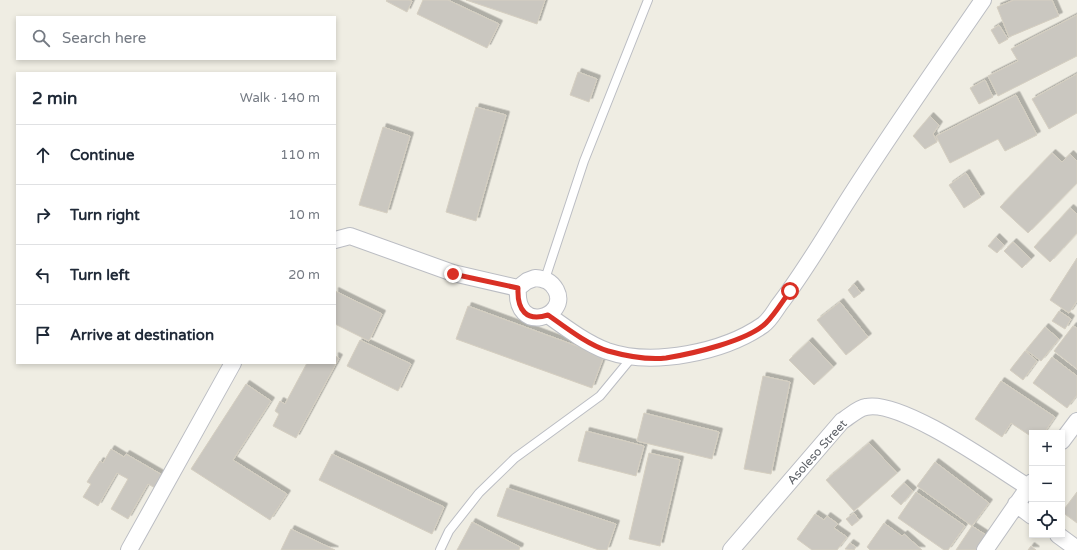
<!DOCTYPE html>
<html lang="en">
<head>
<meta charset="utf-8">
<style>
	:root { --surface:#fff; --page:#f2f2f3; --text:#1f2937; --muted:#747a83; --line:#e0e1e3 }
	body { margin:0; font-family:"Varela Round",sans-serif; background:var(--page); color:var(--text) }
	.controls { position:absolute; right:12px; bottom:12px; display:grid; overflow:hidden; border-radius:0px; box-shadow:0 2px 6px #0003 }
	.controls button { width:36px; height:36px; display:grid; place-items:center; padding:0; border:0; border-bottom:1px solid var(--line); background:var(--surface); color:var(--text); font:20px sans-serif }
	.stop { position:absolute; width:12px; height:12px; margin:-9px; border:3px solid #d93025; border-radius:50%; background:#fff }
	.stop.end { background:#d93025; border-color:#fff; box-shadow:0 1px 4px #0008 }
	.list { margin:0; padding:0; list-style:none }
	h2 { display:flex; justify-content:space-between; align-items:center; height:52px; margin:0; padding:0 16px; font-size:17px }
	h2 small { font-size:13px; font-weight:400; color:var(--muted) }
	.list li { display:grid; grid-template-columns:26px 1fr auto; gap:12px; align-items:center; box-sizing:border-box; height:60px; padding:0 16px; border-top:1px solid var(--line) }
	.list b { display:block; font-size:15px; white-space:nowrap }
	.list em { font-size:13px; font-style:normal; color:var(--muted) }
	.icon { flex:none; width:22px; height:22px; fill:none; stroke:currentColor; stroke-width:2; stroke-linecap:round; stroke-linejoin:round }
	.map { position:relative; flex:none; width:1077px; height:550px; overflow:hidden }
	.search { position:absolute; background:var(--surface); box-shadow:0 2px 6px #0003; left:16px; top:16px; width:320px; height:44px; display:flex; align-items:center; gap:10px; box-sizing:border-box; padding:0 14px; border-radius:0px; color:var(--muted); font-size:15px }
	.panel { position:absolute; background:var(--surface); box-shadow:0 2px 6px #0003; left:16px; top:72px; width:320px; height:292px; border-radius:0px }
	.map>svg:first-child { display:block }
	.building { fill:#cac7c0; stroke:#d5cfc1; filter:url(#shadow) }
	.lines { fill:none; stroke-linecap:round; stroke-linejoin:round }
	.lane-casing { stroke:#bbbdc3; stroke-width:10 }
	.street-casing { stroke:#bbbdc3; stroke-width:18 }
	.lane { stroke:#fff; stroke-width:8 }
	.street { stroke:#fff; stroke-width:16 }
	.route { stroke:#d93025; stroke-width:5 }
	.labels { text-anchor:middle; stroke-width:3; stroke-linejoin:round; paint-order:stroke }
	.street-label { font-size:12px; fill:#5b5f65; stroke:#fff }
</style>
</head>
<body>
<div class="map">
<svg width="1077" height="550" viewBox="0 0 1077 550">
	<defs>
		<filter id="shadow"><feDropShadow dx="3.5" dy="-3.5" stdDeviation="0" flood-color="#0004"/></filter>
	</defs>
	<rect width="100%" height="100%" fill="#efede3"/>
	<!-- building -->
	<path class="building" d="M 387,0 L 409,0 L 412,1 L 407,12 L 386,1 Z
		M 423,0 L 448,0 L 499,24 L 487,48 L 417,14 Z
		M 466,0 L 545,0 L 537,24 Z
		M 1014,0 L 1052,0 L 1059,16 L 1009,37 L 997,7 Z
		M 1077,15 L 1077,56 L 998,96 L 988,76 L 1018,61 L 1011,49 Z
		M 999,25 L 1008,39 L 999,44 L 991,30 Z
		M 578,72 L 597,79 L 589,102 L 570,95 Z
		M 1077,74 L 1077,113 L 1049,129 L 1032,99 Z
		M 985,80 L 993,97 L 979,104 L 970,88 Z
		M 1016,95 L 1037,135 L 1005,151 L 998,139 L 950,163 L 936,136 Z
		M 476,107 L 506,115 L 476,221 L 446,212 Z
		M 930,116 L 939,125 L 933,134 L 937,142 L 925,149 L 913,136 Z
		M 383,127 L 410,136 L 387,213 L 359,205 Z
		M 1052,153 L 1062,162 L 1070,154 L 1077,161 L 1077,183 L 1028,233 L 1000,207 Z
		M 966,173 L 981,197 L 964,208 L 949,185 Z
		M 1070,208 L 1077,214 L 1077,233 L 1050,262 L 1034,247 Z
		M 996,237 L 1004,245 L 997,253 L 988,246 Z
		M 1013,242 L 1031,259 L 1022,268 L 1004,251 Z
		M 1077,258 L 1077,301 L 1069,313 L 1050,300 Z
		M 854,284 L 861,293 L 854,298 L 848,290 Z
		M 335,291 L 382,314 L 369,341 L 335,324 Z
		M 840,302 L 868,337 L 846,355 L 817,320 Z
		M 468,306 L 604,356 L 592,388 L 456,339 Z
		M 1059,311 L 1071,319 L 1065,329 L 1052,321 Z
		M 1073,326 L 1077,328 L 1077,369 L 1054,351 Z
		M 1045,327 L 1059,339 L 1041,361 L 1026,350 Z
		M 360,340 L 411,364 L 398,391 L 347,366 Z
		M 809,341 L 833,367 L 814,385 L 789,360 Z
		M 1025,351 L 1037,361 L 1023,380 L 1010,370 Z
		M 335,356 L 339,358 L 296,438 L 273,426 L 279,414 L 275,411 L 280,401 L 285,404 L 307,363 L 335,363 Z
		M 1052,357 L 1077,376 L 1077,395 L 1067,408 L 1033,383 Z
		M 763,376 L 790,382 L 771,474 L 744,469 Z
		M 1001,381 L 1055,417 L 1044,433 L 1032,433 L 1032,437 L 1011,423 L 1002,437 L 975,419 Z
		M 246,384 L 271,401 L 233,460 L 287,494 L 270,520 L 191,469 Z
		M 644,413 L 719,432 L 712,459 L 637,441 Z
		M 586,431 L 644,446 L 636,476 L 578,461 Z
		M 869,443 L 897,473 L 854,511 L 826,480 Z
		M 111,449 L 124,457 L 126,454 L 164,476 L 157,489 L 148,484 L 128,519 L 111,509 L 128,479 L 117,473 L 98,506 L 83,497 L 91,484 L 87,482 L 100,461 L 103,463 Z
		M 649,453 L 680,460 L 660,546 L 629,539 Z
		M 332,454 L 444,507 L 432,534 L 319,480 Z
		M 935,462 L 989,503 L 972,526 L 917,486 Z
		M 904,483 L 913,491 L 901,505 L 891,496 Z
		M 507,488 L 616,524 L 607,550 L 599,550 L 497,516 Z
		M 916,492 L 965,526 L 948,550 L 944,550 L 898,518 Z
		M 1077,492 L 1077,523 L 1062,512 Z
		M 854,513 L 859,520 L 852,526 L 846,519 Z
		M 815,514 L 824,520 L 827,516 L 838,524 L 834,528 L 847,537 L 837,550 L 812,550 L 797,539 Z
		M 472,522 L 520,547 L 519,550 L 457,550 Z
		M 884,523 L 902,536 L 904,534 L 922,550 L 870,550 L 867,547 Z
		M 972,526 L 989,537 L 980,550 L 956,550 Z
		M 291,529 L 335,550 L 281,550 Z
		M 850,543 L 856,547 L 854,550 L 845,549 Z
		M 1031,546 L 1036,550 L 1028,550 Z"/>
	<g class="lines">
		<defs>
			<path id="lane" d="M 545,279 L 584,161 L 648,0
				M 440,550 L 449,531 L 479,493 L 515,458 L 600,396 L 633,356"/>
			<path id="street" d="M 335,240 L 350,236 L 453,273 L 518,288
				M 535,278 C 545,279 551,281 556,290 C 570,317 514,336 518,288 L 527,281 Z
				M 548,315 C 566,328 586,343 607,351 C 653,367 724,352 763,325 C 770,320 774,312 779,305 C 802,275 821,243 841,211 C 886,139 935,70 983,0
				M 1062,441 L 1077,421
				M 1016,504 L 1032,516
				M 1058,535 L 1077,549
				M 129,550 L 233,363
				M 731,550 L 842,421 C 849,417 858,408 866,407 C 901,399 996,467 1028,487
				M 985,550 L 1032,482"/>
		</defs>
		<!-- lane casing -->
		<use href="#lane" class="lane-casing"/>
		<!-- street casing -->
		<use href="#street" class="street-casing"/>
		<!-- lane -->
		<use href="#lane" class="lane"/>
		<!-- street -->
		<use href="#street" class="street"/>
	</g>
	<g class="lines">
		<!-- route -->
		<path class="route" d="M 453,274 L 518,288 C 517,310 526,322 548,315 C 565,327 588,345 608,351 C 626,356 648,360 666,358 C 691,354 748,341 766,323 C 775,314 782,302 790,291"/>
	</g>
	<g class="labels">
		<!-- street labels -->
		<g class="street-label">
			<text transform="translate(817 452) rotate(-48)" y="4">Asoleso Street</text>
		</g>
	</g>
</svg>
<div class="controls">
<button>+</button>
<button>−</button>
<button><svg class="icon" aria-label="locate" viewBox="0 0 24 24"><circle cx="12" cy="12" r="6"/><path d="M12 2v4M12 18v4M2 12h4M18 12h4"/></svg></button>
</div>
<div class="stop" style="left:790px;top:291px"></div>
<div class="stop end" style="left:453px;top:274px"></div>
<div class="search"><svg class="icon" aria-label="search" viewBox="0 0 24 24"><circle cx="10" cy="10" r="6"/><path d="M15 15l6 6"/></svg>Search here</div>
<section class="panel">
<h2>2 min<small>Walk · 140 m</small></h2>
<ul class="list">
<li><svg class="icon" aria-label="ahead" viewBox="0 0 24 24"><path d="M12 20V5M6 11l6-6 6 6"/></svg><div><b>Continue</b></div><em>110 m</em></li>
<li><svg class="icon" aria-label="right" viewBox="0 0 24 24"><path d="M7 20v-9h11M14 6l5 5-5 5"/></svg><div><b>Turn right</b></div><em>10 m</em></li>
<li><svg class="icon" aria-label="left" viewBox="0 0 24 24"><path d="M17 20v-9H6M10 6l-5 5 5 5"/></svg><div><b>Turn left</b></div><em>20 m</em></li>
<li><svg class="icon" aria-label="arrive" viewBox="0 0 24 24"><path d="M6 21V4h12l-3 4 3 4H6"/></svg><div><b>Arrive at destination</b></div></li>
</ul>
</section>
</div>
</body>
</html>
